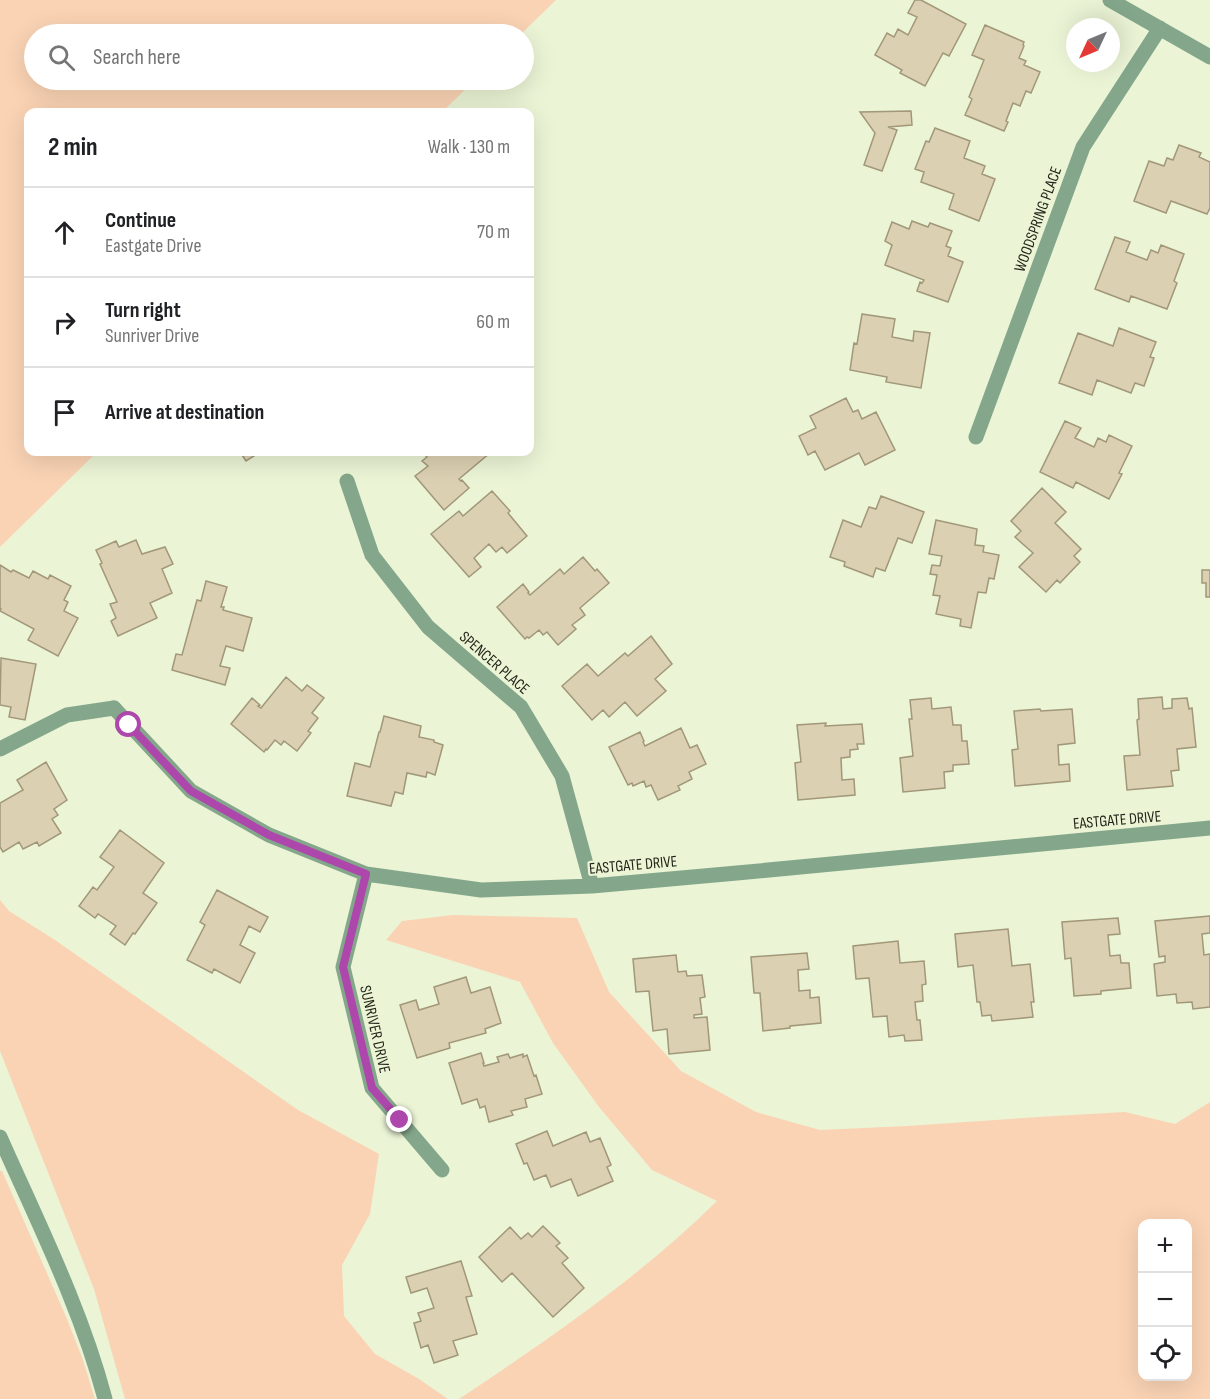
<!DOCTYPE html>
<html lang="en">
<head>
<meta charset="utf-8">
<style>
	:root { --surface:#fff; --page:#f6f6f6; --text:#202124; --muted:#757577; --line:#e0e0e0 }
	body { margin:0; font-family:"Sofia Sans Condensed",sans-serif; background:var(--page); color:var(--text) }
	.controls { position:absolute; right:18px; bottom:18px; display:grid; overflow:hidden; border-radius:12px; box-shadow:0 6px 24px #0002 }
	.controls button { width:54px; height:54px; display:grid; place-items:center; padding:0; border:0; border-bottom:2px solid var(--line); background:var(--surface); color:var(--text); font:30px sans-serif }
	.compass { position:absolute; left:1066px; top:18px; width:54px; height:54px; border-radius:50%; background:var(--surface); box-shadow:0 6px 24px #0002; rotate:226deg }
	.stop { position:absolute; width:18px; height:18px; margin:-14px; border:4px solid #ad47ab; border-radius:50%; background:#fff }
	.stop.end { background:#ad47ab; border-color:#fff; box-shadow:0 2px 6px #0008 }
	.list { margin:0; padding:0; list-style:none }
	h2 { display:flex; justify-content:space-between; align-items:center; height:78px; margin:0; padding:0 24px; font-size:26px }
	h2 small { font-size:20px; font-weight:400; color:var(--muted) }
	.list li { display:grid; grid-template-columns:39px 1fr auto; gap:18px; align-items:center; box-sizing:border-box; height:90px; padding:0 24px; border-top:2px solid var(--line) }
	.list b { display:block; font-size:22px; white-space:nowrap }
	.list p { margin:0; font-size:20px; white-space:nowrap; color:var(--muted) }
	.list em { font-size:20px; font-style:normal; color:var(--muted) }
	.icon { flex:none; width:33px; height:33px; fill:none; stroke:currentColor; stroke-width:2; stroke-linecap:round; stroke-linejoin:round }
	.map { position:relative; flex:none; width:1210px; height:1399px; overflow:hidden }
	.search { position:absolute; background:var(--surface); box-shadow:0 6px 24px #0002; left:24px; top:24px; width:510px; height:66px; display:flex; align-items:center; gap:15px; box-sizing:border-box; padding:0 21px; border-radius:33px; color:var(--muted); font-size:22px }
	.panel { position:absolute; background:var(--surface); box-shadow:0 6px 24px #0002; left:24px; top:108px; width:510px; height:348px; border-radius:12px }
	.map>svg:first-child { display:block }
	.green { fill:#fad3b4; fill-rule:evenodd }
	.building { fill:#dbd0b1; stroke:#a19779; stroke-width:1.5 }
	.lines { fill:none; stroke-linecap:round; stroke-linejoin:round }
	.lane { stroke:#84a78b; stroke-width:15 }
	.street { stroke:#84a78b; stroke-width:15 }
	.route { stroke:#ad47ab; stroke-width:8 }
	.labels { text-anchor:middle; stroke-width:4.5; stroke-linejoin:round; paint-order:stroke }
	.street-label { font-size:16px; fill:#1f2216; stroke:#ebf4d5 }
</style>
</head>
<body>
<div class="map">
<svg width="1210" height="1399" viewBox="0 0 1210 1399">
	<rect width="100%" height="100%" fill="#ebf4d5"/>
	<!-- green -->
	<path class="green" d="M 0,0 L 556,0 L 521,34 L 34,34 L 34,80 L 475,80 L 442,112 L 28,112 L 28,452 L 97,452 L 0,547 Z
		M 0,900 L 9,911 L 55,940 L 298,1110 L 379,1154 L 370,1214 L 342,1265 L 344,1316 L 375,1354 L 419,1379 L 448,1399 L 125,1399 L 94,1289 L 0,1051 Z
		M 453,915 L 577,918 L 609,992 L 681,1071 L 756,1112 L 820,1130 L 907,1126 L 1054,1116 L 1125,1112 L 1175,1124 L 1210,1102 L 1210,1399 L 459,1399 C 549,1339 640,1277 717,1201 L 652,1170 L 599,1107 L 553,1043 L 520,982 L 386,940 L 402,921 ZM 1142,1224 L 1188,1224 L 1188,1376 L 1142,1376 Z
		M 0,1171 L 2,1171 L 67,1319 L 83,1360 L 95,1399 L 0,1399 Z"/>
	<!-- building -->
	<path class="building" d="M 915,0 L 921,0 L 966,24 L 949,56 L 943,53 L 925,86 L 900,73 L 902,70 L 875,55 L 887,33 L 894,37 L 898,29 L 908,35 L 917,17 L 908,13 Z
		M 985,25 L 1024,42 L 1023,45 L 1024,46 L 1019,58 L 1026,61 L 1024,65 L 1040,72 L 1031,93 L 1026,91 L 1020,106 L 1013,103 L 1006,121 L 1008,122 L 1004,131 L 965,115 L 972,99 L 969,97 L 984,60 L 972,55 Z
		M 911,111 L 912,125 L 888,127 L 897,130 L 882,171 L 864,165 L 875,133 L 860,112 Z
		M 935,128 L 970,141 L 964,158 L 985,166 L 982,174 L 995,179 L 979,221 L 949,209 L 954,194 L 921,182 L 924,172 L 915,169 L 926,141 L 929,142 Z
		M 1179,145 L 1201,153 L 1199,157 L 1210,162 L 1210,208 L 1207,214 L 1171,201 L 1166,213 L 1134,201 L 1149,161 L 1164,166 L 1167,158 L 1173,160 Z
		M 912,221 L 928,227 L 930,223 L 952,231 L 946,246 L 951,248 L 948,256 L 963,262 L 948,302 L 917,291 L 920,282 L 922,283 L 924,280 L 885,265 L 892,245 L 885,241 L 892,222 L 909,229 Z
		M 1115,237 L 1130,242 L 1126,252 L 1147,260 L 1151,250 L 1158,253 L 1161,245 L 1184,254 L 1174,281 L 1177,283 L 1167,309 L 1131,296 L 1129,302 L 1095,289 Z
		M 862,314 L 895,319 L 892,337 L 913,341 L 914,331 L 930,333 L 921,388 L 886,382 L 887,377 L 850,370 L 854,343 L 857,344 Z
		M 1119,328 L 1156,342 L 1150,357 L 1154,358 L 1144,386 L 1135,383 L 1131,393 L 1097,380 L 1092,395 L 1059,383 L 1078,333 L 1113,346 Z
		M 846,398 L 853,412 L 858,410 L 862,419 L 876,412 L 895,450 L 865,465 L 859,453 L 825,470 L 815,451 L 808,455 L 799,436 L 816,428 L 810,416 Z
		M 1065,421 L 1081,428 L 1075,438 L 1094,447 L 1098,438 L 1106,442 L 1109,435 L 1132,446 L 1119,473 L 1122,474 L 1109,499 L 1076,482 L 1073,488 L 1040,472 Z
		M 240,452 L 260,452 L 246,461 Z
		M 422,452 L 489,452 L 490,453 L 459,479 L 461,481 L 462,480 L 469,488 L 444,510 L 415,476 L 428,466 L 422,461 L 427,457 Z
		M 1042,488 L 1066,512 L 1055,523 L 1081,549 L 1074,556 L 1080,562 L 1060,583 L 1057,580 L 1046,592 L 1019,567 L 1033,553 L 1015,537 L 1021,531 L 1011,521 Z
		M 492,491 L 510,511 L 508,513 L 527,536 L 507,553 L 502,547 L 496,552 L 489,544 L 474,558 L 481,567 L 469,577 L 431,534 L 459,511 L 463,516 Z
		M 881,496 L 924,512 L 912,543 L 898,538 L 885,571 L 876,568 L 873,577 L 844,566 L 845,562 L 830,557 L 843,520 L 861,527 L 869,507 L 876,509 Z
		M 936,520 L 977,529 L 975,545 L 984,546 L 983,552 L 999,555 L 994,579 L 989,578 L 986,593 L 978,592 L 971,628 L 960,626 L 961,619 L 936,614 L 940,596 L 933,595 L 937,575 L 930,574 L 932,565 L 940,566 L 942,556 L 929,554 Z
		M 136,540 L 142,554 L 165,547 L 173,564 L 162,569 L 172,593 L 150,603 L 157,618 L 118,636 L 111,621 L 116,618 L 110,604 L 117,602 L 100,564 L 102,563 L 96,550 L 116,541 L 119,547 Z
		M 583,557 L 595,571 L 597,569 L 609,583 L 580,608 L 585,615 L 572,625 L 576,629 L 558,645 L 547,632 L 543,635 L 539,630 L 529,638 L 527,637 L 525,639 L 497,607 L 523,584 L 529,592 L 528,593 L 530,595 L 560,569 L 564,574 Z
		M 0,565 L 11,572 L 13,570 L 29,578 L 33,571 L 48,579 L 50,575 L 71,586 L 64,600 L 68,602 L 64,611 L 78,618 L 58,656 L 28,640 L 34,629 L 0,611 L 1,609 L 0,608 Z
		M 1202,570 L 1210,570 L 1210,597 L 1206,597 L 1206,583 L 1202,583 Z
		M 206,581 L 227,587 L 221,607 L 224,607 L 223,610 L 252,618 L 243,651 L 226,646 L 220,666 L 230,668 L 225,685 L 172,670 L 176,654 L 182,655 L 197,600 L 201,601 Z
		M 651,636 L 672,664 L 655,679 L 666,691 L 637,716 L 625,702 L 609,717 L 603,710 L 592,720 L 562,686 L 587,664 L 598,676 L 625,653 L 628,656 Z
		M 1,658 L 36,664 L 25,720 L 9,717 L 11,707 L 0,705 Z
		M 286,677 L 302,691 L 307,685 L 324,698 L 312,713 L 318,718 L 308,731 L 311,733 L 297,751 L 284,741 L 281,745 L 275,740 L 267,750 L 266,749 L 264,752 L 231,724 L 252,698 L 260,705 L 258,706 L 261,708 Z
		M 1162,697 L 1163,709 L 1172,708 L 1172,699 L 1187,698 L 1189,709 L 1192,708 L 1196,747 L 1177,749 L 1179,770 L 1171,771 L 1173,786 L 1127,790 L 1124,756 L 1140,755 L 1137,720 L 1139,719 L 1138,699 Z
		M 931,698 L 932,709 L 951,707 L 953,725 L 961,725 L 962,741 L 967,741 L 969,764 L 953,765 L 953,771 L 944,772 L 945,788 L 903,792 L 900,758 L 913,756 L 909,719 L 912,719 L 910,700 Z
		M 1040,709 L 1041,711 L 1072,709 L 1075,743 L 1058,745 L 1059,765 L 1069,764 L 1070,781 L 1015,786 L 1012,750 L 1018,749 L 1014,711 Z
		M 384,716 L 421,726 L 419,737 L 434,740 L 434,742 L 443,745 L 435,775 L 427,772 L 426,777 L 407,773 L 403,794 L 395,792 L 391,806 L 347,796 L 355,763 L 370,767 L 379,732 L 380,732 Z
		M 826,723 L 825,726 L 862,724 L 864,744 L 857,744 L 858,749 L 850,750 L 850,757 L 841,758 L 842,780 L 854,779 L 855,795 L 798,800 L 795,763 L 801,762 L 797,725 Z
		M 681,728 L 690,748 L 697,745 L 706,764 L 689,772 L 692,779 L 678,786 L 680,790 L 658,800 L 651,785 L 646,787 L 644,781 L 633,786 L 632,783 L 628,785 L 609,747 L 640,732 L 644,741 L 643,742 L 645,746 Z
		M 46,762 L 67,800 L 54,809 L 58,815 L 52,819 L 61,833 L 39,846 L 37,842 L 23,849 L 19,842 L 3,852 L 0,847 L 0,803 L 23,790 L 17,780 Z
		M 120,830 L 164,863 L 143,893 L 157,903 L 135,934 L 133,933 L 125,945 L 110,934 L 116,926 L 98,914 L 95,918 L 79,906 L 93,887 L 97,890 L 114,867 L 100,857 Z
		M 217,890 L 268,917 L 260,932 L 249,926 L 240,945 L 255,953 L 240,983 L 214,969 L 212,973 L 187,960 L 205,925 L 200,922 Z
		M 1210,916 L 1210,933 L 1202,934 L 1204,955 L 1210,954 L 1210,1007 L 1193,1009 L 1192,1002 L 1177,1003 L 1176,994 L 1157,996 L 1154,964 L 1165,962 L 1165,956 L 1159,957 L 1155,921 Z
		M 1118,918 L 1120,934 L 1108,935 L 1110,956 L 1120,955 L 1121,963 L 1129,963 L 1131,988 L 1101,991 L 1101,994 L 1074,996 L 1071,958 L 1065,959 L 1062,922 Z
		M 1008,929 L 1012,966 L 1030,964 L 1034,1002 L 1031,1002 L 1033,1017 L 992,1021 L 991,1015 L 982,1016 L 980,1002 L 977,1002 L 973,965 L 958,967 L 955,934 Z
		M 898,941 L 900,963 L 924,961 L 926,984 L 922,985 L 923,1001 L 915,1002 L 917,1020 L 920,1020 L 922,1040 L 905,1041 L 904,1035 L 889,1037 L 887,1016 L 873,1017 L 869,978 L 856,979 L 853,946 Z
		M 807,953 L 809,969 L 798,970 L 799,991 L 810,990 L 810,998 L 819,997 L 821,1023 L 790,1026 L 790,1028 L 763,1031 L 760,993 L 754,993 L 751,957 Z
		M 676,955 L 678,972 L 686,971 L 687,976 L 702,975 L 705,997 L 700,998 L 702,1014 L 694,1015 L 694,1018 L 707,1017 L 710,1050 L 669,1054 L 667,1029 L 653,1031 L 649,991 L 636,992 L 633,959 Z
		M 466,977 L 471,993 L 490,987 L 501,1023 L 485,1029 L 486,1033 L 449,1043 L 450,1048 L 417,1058 L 400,1005 L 416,1000 L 419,1010 L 439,1004 L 434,987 Z
		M 481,1053 L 484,1063 L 483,1063 L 484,1066 L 499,1062 L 497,1057 L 508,1054 L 510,1058 L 523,1054 L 523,1057 L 527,1055 L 534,1076 L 536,1075 L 542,1094 L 525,1099 L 527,1107 L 511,1111 L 513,1115 L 489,1122 L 485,1106 L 480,1108 L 477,1099 L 462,1104 L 449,1063 Z
		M 547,1131 L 553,1146 L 586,1132 L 590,1142 L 600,1138 L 611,1165 L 607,1167 L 613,1181 L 578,1196 L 571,1179 L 551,1187 L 546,1175 L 534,1180 L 527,1163 L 524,1164 L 516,1144 Z
		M 543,1226 L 560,1243 L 556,1246 L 568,1258 L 562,1263 L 584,1288 L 553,1317 L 512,1273 L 502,1282 L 479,1257 L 510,1227 L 521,1239 L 528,1233 L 532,1237 Z
		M 461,1261 L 472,1296 L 466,1297 L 477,1334 L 453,1341 L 458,1355 L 434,1363 L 428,1345 L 421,1348 L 414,1323 L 421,1321 L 418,1313 L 434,1308 L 427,1288 L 411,1293 L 406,1277 Z"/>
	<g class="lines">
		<!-- lane -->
		<path class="lane" d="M 0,749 L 67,715 L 114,708
			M 0,1137 C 38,1223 81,1308 105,1399"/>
		<!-- street -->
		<path class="street" d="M 1110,0 L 1210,57
			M 976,437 L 1083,147 L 1160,28
			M 347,481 L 372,555 L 428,627 L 521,707 L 562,776 L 592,886
			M 114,708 L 191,791 L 269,835 L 366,874 L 481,890 L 592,886 L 737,873 L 1210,828
			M 366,874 L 343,967 L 372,1088 L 442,1170"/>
	</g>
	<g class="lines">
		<!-- route -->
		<path class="route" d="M 129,725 L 191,791 L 269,835 L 366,874 L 343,967 L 372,1088 L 400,1120"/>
	</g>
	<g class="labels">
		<!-- street labels -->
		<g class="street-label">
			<text transform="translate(1037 219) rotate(-70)" y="6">WOODSPRING PLACE</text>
			<text transform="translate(495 662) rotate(41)" y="6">SPENCER PLACE</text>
			<text transform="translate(1117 819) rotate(-5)" y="6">EASTGATE DRIVE</text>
			<text transform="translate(633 864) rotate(-5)" y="6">EASTGATE DRIVE</text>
			<text transform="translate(376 1029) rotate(77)" y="6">SUNRIVER DRIVE</text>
		</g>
	</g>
</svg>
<div class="controls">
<button>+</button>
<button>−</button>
<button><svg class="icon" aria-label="locate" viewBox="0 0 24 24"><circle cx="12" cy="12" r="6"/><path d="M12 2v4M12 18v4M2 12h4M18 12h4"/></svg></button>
</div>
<svg class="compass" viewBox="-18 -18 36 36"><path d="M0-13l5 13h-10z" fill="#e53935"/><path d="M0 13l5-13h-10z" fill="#757577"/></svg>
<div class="stop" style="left:129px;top:725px"></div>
<div class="stop end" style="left:400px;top:1120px"></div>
<div class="search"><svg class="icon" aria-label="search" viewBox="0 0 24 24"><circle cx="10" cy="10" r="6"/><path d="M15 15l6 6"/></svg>Search here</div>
<section class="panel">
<h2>2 min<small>Walk · 130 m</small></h2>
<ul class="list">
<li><svg class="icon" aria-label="ahead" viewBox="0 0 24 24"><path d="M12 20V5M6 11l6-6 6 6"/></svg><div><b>Continue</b><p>Eastgate Drive</p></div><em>70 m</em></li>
<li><svg class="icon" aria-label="right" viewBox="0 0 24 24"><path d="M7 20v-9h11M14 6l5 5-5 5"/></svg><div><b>Turn right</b><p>Sunriver Drive</p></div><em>60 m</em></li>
<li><svg class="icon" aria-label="arrive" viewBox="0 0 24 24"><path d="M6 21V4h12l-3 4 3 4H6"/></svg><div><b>Arrive at destination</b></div></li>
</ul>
</section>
</div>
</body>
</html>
